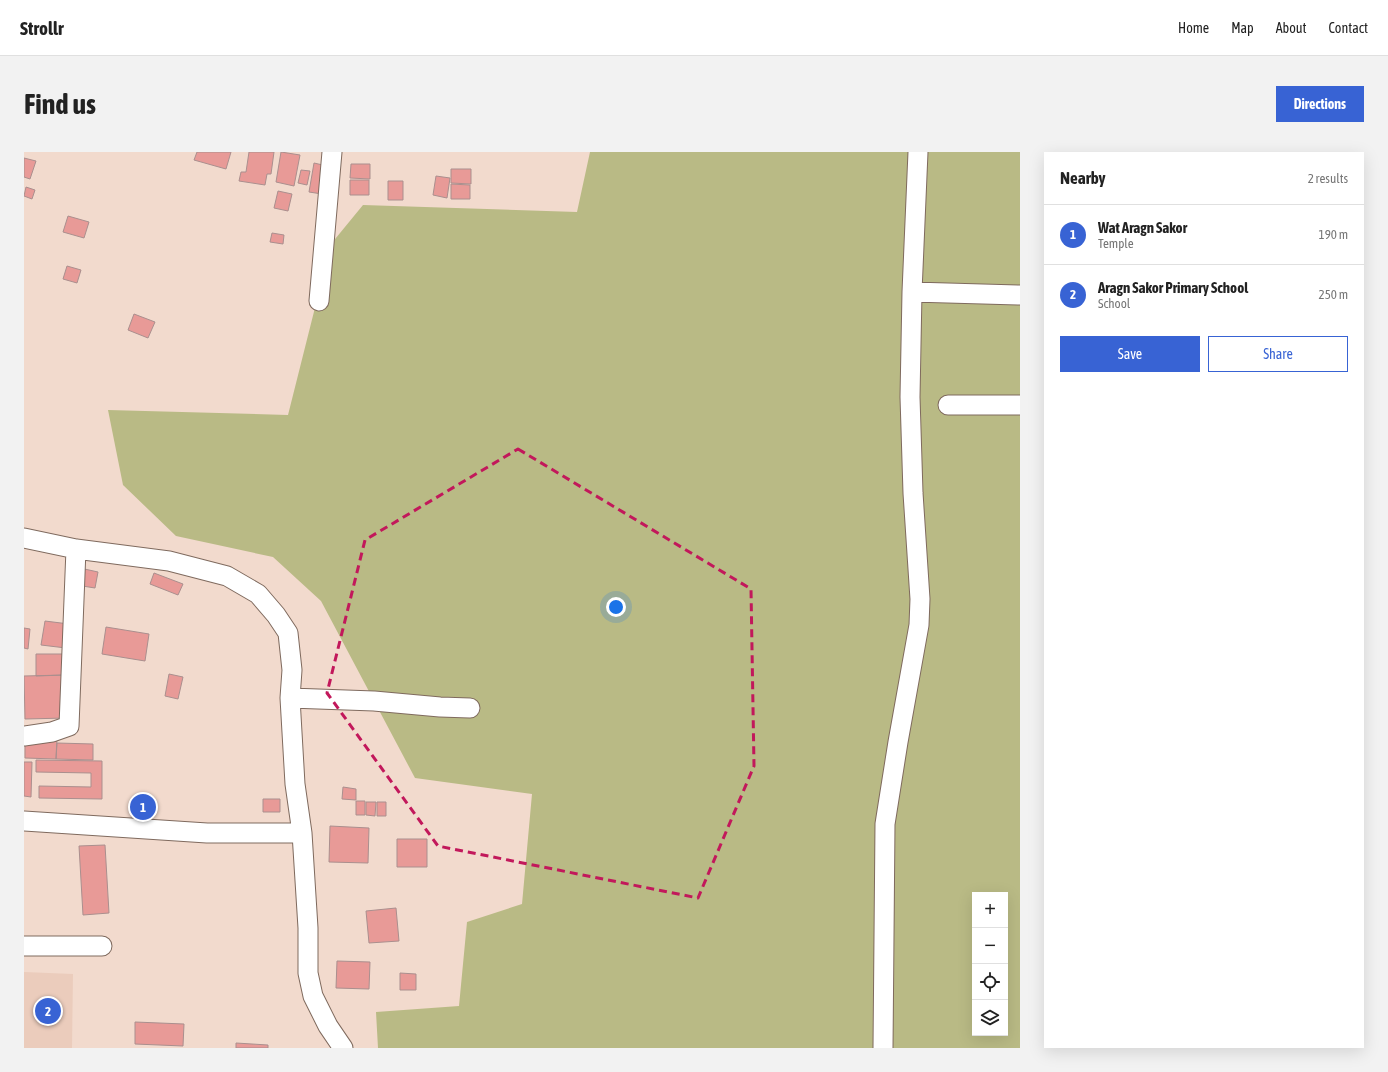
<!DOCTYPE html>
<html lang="en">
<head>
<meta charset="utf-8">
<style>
	:root { --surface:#fff; --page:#f2f2f2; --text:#222; --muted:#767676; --line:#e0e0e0; --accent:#3863d4 }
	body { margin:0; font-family:"Asap Condensed",sans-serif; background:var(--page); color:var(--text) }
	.controls { position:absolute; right:12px; bottom:12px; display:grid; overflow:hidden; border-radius:0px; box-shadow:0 4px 16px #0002 }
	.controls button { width:36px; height:36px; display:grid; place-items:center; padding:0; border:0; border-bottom:1px solid var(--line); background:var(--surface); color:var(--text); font:20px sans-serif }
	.you { position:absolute; left:592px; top:455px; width:14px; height:14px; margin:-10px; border:3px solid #fff; border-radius:50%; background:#1a73e8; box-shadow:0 0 0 6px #1a73e833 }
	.badge { display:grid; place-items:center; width:26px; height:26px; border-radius:50%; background:var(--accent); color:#fff; font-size:13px; font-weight:700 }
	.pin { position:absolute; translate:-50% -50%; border:2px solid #fff; box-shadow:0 1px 4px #0006 }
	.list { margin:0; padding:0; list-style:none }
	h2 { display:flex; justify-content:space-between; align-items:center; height:52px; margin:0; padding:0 16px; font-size:17px }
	h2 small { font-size:13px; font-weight:400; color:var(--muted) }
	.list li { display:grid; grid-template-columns:26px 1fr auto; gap:12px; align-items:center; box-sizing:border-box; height:60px; padding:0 16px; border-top:1px solid var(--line) }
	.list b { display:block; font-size:15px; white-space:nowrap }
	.list p { margin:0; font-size:13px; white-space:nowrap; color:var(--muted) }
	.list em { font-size:13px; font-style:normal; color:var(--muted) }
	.actions { display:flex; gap:8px; padding:12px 16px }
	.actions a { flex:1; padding:9px 0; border:1px solid var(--accent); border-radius:0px; text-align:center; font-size:14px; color:var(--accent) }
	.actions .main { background:var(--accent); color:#fff }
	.icon { flex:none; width:22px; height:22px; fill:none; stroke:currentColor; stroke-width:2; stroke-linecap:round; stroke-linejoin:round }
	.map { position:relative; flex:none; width:996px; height:896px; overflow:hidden; border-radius:0px }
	header { display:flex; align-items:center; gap:24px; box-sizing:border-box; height:56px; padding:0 20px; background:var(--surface); border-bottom:1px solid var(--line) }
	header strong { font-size:19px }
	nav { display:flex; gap:22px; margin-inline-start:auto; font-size:14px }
	.intro { display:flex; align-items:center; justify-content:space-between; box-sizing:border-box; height:96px; padding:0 24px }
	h1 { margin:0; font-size:28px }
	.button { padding:10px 18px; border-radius:0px; background:var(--accent); color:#fff; font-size:14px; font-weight:700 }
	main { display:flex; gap:24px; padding:0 24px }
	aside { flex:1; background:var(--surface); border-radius:0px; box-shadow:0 4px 16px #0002 }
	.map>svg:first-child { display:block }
	.built { fill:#ebccbc }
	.green { fill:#b9ba85; fill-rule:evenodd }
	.building { fill:#e89a97; stroke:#aa8f8e }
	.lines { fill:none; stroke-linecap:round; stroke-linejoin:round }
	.minor-casing { stroke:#7f6a5e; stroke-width:21 }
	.minor { stroke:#fff; stroke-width:19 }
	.marked { fill:none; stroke:#c2185b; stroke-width:3; stroke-dasharray:8 5; stroke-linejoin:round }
</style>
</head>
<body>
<header>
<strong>Strollr</strong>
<nav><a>Home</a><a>Map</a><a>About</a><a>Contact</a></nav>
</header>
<div class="intro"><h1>Find us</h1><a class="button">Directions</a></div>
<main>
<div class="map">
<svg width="996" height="896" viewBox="0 0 996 896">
	<rect width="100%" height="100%" fill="#f2dacd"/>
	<!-- built -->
	<path class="built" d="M 0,820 L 49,822 L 48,896 L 0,896 Z"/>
	<!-- green -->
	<path class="green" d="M 566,0 L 996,0 L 996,896 L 354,896 L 352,860 L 435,854 L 443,770 L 498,752 L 508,642 L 391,626 L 297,449 L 249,405 L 152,384 L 99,333 L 84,258 L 264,263 L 307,92 L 339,53 L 553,60 ZM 951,743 L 981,743 L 981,881 L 951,881 Z"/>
	<!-- building -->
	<path class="building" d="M 173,0 L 207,0 L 202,17 L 170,8 Z
		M 225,0 L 250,0 L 247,22 L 243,22 L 241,33 L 215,29 L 217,20 L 222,20 Z
		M 257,0 L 276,3 L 270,34 L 252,30 Z
		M 0,6 L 12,9 L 6,27 L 0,25 Z
		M 290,11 L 303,14 L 298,42 L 285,40 Z
		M 327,12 L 346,12 L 346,27 L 326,26 Z
		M 427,17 L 447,17 L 447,32 L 427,31 Z
		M 277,18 L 286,19 L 283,33 L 274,31 Z
		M 412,24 L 426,26 L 423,46 L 409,43 Z
		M 326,28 L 345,28 L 345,43 L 326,43 Z
		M 364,29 L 379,29 L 379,48 L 364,48 Z
		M 427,32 L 446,33 L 446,47 L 427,47 Z
		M 2,35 L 11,38 L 8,47 L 0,44 Z
		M 254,39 L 268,42 L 264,59 L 250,56 Z
		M 44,64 L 65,70 L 60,86 L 39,80 Z
		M 248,81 L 260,83 L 259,92 L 246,90 Z
		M 43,114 L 57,118 L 53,131 L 39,127 Z
		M 110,162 L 131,170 L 124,186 L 104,178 Z
		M 56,416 L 74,420 L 71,436 L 52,433 Z
		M 130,421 L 159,432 L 154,443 L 126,432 Z
		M 21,469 L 45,472 L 42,496 L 17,493 Z
		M 82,475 L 125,482 L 121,509 L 78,502 Z
		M 0,476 L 6,477 L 4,497 L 0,496 Z
		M 12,502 L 41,502 L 41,523 L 12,524 Z
		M 145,522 L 159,525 L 154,547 L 141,544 Z
		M 41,523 L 42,566 L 1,567 L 0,524 Z
		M 1,585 L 33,585 L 32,607 L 1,606 Z
		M 33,591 L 69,592 L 69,608 L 32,607 Z
		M 12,608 L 78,609 L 78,647 L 15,646 L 15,634 L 67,635 L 67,621 L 12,620 Z
		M 0,610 L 8,610 L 7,645 L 0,644 Z
		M 319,635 L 332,637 L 332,648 L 318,647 Z
		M 239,647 L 256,647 L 256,660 L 239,660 Z
		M 332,649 L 341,649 L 341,663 L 332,663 Z
		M 342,650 L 352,650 L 351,664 L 342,663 Z
		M 353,650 L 362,650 L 362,664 L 353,664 Z
		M 306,674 L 345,676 L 344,711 L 305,710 Z
		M 373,687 L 403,687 L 403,715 L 373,715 Z
		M 81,693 L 85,761 L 59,763 L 55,694 Z
		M 372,756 L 375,789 L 345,791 L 342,759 Z
		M 313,809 L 346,810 L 345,837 L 312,836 Z
		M 376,821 L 392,822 L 392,838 L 376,838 Z
		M 111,870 L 160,872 L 159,894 L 111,892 Z
		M 212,891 L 244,893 L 244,896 L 212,896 Z"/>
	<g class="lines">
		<defs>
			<path id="minor" d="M 888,140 L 996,143
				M 295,149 L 308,0
				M 924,253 L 996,253
				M 0,386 L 52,397 L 145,409 L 203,424 L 234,442 L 252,463 L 264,481 L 268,518 L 266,546 L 271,632 L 278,681 L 284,776 L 284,821 L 289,844 L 304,874 L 319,896
				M 266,546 L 350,549 L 416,555 L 446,556
				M 0,584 L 28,580 L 45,574 L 52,397
				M 0,669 L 183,681 L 278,681
				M 0,794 L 78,794
				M 859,896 L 861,672 L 874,590 L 895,473 L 896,447 L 889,341 L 886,245 L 888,140 L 894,0"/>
		</defs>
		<!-- minor casing -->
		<use href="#minor" class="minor-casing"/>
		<!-- minor -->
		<use href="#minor" class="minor"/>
	</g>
	<!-- marked area -->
	<path class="marked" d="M 494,297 L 727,437 L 730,614 L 674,746 L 414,694 L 303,541 L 341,388 Z"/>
</svg>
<div class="controls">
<button>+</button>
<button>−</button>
<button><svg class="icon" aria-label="locate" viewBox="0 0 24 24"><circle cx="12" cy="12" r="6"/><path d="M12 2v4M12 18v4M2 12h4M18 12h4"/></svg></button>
<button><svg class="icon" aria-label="layers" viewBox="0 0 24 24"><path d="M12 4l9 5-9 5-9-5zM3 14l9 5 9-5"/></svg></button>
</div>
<div class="you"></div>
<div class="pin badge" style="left:119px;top:655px">1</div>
<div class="pin badge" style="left:24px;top:859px">2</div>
</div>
<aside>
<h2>Nearby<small>2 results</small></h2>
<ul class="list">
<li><span class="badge">1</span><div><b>Wat Aragn Sakor</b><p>Temple</p></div><em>190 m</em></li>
<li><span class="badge">2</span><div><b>Aragn Sakor Primary School</b><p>School</p></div><em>250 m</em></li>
</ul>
<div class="actions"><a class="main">Save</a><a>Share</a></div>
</aside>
</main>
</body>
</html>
